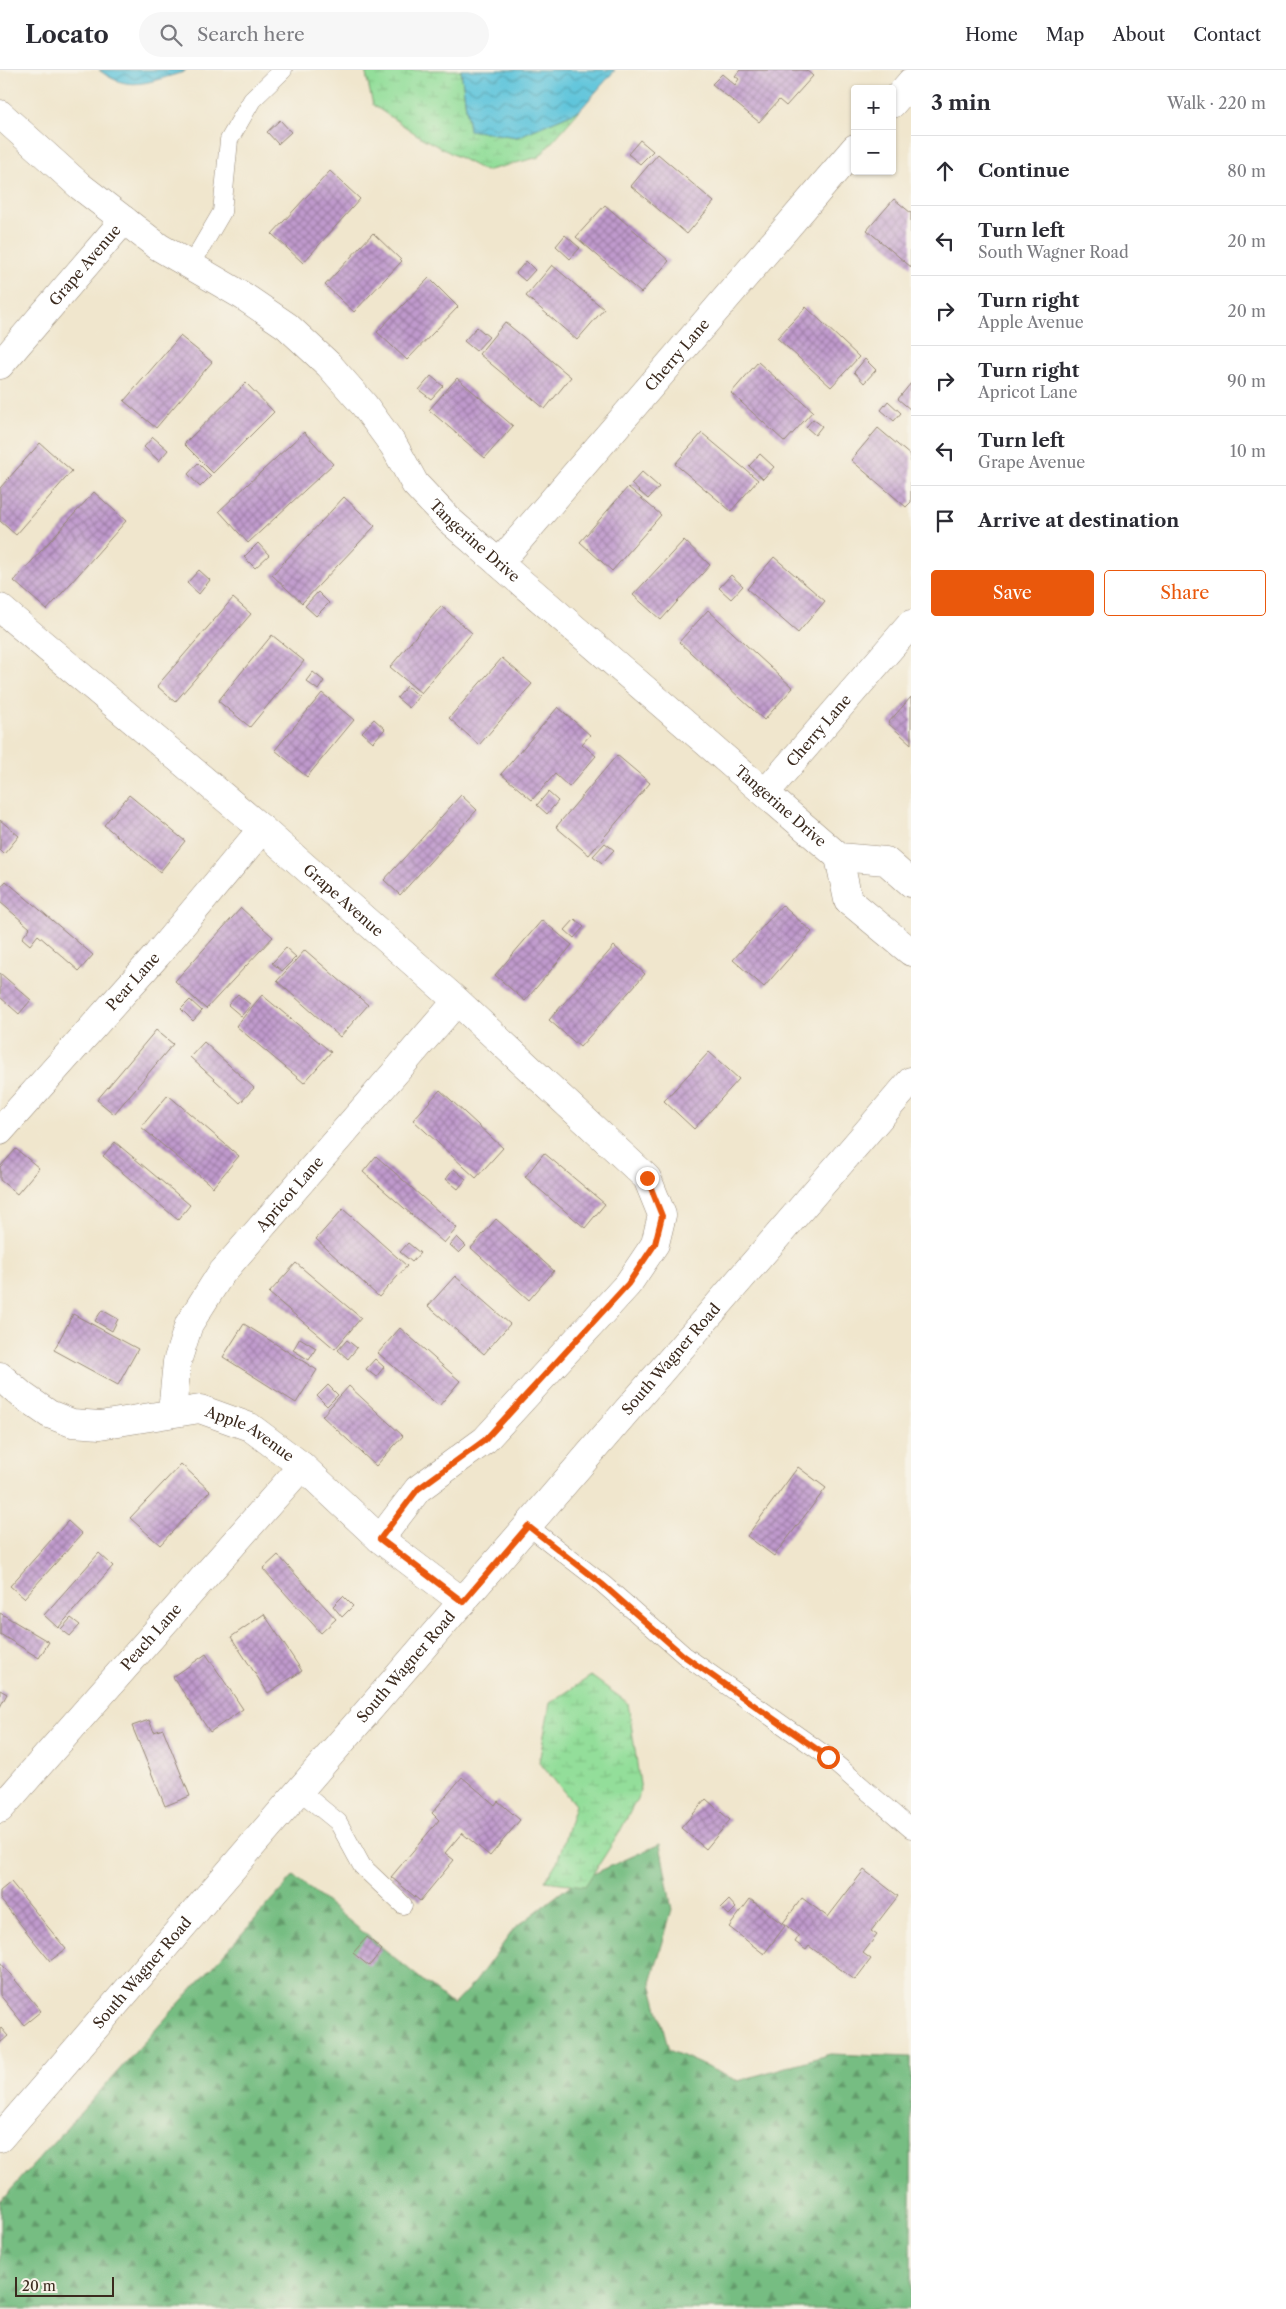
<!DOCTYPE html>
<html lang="en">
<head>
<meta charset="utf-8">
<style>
	:root { --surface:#fff; --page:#f7f7f7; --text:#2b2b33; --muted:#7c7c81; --line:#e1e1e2; --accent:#ea580c }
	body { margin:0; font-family:"Libre Caslon Text",serif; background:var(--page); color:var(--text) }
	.controls { position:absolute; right:15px; top:15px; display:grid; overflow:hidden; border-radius:5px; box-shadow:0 1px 4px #0004 }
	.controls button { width:45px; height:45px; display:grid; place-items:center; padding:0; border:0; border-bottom:1px solid var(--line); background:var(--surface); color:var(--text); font:25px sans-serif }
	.scale { position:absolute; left:15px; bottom:12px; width:99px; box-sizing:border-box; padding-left:5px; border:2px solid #3b2a1e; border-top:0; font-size:14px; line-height:18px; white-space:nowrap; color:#3b2a1e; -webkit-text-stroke:4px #f7f3e8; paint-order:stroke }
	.stop { position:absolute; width:15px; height:15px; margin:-11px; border:4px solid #ea580c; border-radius:50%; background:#fff }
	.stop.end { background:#ea580c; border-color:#fff; box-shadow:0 1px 5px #0008 }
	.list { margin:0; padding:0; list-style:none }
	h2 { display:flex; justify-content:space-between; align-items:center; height:65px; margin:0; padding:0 20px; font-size:21px }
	h2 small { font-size:16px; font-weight:400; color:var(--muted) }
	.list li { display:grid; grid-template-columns:32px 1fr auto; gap:15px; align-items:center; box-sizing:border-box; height:70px; padding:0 20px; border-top:1px solid var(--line) }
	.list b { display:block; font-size:19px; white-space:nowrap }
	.list p { margin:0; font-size:16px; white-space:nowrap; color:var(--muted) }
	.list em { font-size:16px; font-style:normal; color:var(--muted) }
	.actions { display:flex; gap:10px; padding:15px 20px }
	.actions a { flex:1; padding:11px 0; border:1px solid var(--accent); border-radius:5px; text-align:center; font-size:18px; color:var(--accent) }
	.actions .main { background:var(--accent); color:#fff }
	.icon { flex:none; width:28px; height:28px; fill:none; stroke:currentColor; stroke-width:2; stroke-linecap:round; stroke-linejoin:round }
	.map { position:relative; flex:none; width:911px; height:2239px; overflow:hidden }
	header { display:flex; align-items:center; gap:30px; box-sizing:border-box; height:70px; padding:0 25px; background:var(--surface); border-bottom:1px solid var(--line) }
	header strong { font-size:24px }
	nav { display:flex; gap:28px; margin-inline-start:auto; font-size:18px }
	.search { width:350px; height:45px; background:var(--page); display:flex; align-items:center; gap:12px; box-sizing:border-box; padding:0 18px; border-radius:28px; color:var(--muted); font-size:19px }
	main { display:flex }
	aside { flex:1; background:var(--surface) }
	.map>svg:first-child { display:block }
	.forest { fill:url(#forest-firs); stroke:#587450 }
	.wetland { fill:url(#wetland-marsh); stroke:#67845c }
	.water { fill:url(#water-waves); stroke:#4c787c }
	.building { fill:url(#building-cross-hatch) }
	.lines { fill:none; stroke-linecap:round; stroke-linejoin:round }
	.lane-casing { stroke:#968876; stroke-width:19 }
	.street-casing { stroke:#968876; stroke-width:29 }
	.secondary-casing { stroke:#968876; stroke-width:29 }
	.lane { stroke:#fff; stroke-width:18 }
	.street { stroke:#fff; stroke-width:28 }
	.secondary { stroke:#fff; stroke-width:28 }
	.route { stroke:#ea580c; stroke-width:6 }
	.labels { text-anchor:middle; stroke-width:5; stroke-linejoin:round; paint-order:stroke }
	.street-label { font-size:15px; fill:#3b2a1e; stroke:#f7f3e8 }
</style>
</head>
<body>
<header>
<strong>Locato</strong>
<div class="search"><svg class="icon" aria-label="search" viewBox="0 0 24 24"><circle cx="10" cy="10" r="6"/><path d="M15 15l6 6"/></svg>Search here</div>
<nav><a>Home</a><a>Map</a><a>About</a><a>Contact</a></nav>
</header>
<main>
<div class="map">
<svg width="911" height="2239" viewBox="0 0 911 2239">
	<defs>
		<pattern id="forest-firs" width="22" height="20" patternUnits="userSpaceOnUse" patternTransform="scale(1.25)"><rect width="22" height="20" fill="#76bd82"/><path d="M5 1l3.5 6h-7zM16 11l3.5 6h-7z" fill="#629a6a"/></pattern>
		<pattern id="wetland-marsh" width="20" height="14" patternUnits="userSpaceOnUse" patternTransform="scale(1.25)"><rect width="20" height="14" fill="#93de9a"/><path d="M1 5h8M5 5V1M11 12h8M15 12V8" fill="none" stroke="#80bf84"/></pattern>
		<pattern id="water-waves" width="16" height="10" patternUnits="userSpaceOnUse" patternTransform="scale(1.25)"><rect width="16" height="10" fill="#5ec5db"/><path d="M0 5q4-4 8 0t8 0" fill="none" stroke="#4fa0b1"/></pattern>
		<pattern id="building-cross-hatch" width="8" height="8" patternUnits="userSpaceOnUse" patternTransform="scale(1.25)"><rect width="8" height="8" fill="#c09acd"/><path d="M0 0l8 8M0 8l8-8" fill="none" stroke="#9d7ea6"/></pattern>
	</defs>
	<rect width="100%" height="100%" fill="#f7f3e8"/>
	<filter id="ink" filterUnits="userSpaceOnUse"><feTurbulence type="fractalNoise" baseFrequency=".02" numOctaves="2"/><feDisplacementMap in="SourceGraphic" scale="10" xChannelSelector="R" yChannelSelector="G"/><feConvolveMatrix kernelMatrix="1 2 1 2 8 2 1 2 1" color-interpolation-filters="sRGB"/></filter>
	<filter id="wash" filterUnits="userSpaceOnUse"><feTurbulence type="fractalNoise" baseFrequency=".0096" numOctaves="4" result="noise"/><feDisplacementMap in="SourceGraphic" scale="20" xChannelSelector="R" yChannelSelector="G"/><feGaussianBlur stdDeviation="1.12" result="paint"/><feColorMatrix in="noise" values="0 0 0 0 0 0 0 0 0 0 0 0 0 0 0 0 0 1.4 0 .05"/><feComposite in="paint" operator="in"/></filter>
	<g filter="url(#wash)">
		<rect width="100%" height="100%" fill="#f0e6cd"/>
		<!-- forest -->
		<path class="forest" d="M 660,1774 L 672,1840 L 651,1913 L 669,1980 L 738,2011 L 830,1984 L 911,1987 L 911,2239 L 0,2239 L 0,2132 L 294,1806 L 453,1935 L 476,1911 L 514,1859 L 573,1813 Z"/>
		<!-- wetland -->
		<path class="wetland" d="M 365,0 L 461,0 L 469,60 L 517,67 L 580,40 L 539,87 L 485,101 L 422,68 L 373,35 Z
			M 591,1606 L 628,1633 L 641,1721 L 618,1765 L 585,1816 L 545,1811 L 558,1790 L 575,1735 L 539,1692 L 550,1633 Z"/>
		<!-- water -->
		<path class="water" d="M 99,0 L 186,0 L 184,2 C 150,11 129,24 99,0 Z
			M 461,0 L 615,0 L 580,40 L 517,67 L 469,60 Z"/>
		<g id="blocks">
			<!-- building -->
			<path class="building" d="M 740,0 L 806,0 L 813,6 L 786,36 L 779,30 L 759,52 L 712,14 L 722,4 L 735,15 L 739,9 L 735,6 Z
				M 280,50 L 291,62 L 278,74 L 267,62 Z
				M 640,70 L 653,81 L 640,94 L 628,84 Z
				M 658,84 L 714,132 L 687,164 L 631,116 Z
				M 330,101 L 360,129 L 303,193 L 272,164 Z
				M 894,129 L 911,143 L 911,197 L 867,160 Z
				M 605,135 L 669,191 L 641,223 L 576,167 Z
				M 373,163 L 402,191 L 354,242 L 325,215 Z
				M 565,165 L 580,178 L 570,189 L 556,176 Z
				M 526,191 L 535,200 L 525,211 L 516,203 Z
				M 552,195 L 604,239 L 577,270 L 526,226 Z
				M 429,208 L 458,237 L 407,290 L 377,262 Z
				M 806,237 L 859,287 L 831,317 L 777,268 Z
				M 505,252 L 571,307 L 545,339 L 479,284 Z
				M 477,257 L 489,267 L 476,281 L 464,271 Z
				M 180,266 L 212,292 L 156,358 L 124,331 Z
				M 865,289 L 876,300 L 864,313 L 854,302 Z
				M 758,292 L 813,341 L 785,372 L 731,323 Z
				M 431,306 L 443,316 L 431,329 L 419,320 Z
				M 457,308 L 513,356 L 485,388 L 429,340 Z
				M 246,313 L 274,342 L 213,403 L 184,374 Z
				M 911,313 L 911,340 L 898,329 Z
				M 888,331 L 901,343 L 894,351 L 881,340 Z
				M 813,349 L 822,356 L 815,365 L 806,357 Z
				M 878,358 L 911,386 L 911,432 L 906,437 L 851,390 Z
				M 304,362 L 333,394 L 248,473 L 219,441 Z
				M 702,363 L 758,410 L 731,441 L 675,394 Z
				M 153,367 L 168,380 L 159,391 L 144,377 Z
				M 40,373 L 72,401 L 16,465 L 0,451 L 0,418 Z
				M 760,384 L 774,397 L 763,409 L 749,396 Z
				M 198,393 L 211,406 L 200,417 L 188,404 Z
				M 642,402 L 659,417 L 648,429 L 631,414 Z
				M 628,417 L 661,445 L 612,501 L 580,472 Z
				M 94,422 L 126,451 L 47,540 L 14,511 Z
				M 344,427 L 375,456 L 302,533 L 272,505 Z
				M 684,470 L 710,495 L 661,550 L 633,525 Z
				M 258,473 L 269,485 L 255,498 L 244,487 Z
				M 774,487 L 825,531 L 798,563 L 747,519 Z
				M 199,500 L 210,510 L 199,524 L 187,513 Z
				M 731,505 L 743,516 L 731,529 L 719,518 Z
				M 318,522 L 329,533 L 316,546 L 305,536 Z
				M 233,528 L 251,544 L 175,632 L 157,616 Z
				M 441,536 L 472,563 L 421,623 L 390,597 Z
				M 708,540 L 793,618 L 764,650 L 679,572 Z
				M 272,565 L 304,591 L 250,657 L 218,631 Z
				M 502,588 L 532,614 L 479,675 L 449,648 Z
				M 313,602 L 324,611 L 318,620 L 306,611 Z
				M 407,616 L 419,626 L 409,638 L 397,628 Z
				M 322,623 L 354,650 L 307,707 L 275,680 Z
				M 911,627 L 911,674 L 888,653 Z
				M 558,637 L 590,665 L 582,674 L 596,686 L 569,717 L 555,704 L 532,730 L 501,704 Z
				M 374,649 L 385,659 L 373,672 L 362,662 Z
				M 617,685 L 650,713 L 589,785 L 556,757 Z
				M 548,722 L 558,731 L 547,744 L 537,735 Z
				M 129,725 L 185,771 L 160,802 L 104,755 Z
				M 461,725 L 477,740 L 400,825 L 384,810 Z
				M 0,750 L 19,766 L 4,784 L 0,780 Z
				M 605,773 L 614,780 L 602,793 L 593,786 Z
				M 6,811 L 93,885 L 79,901 L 38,865 L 30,875 L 22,868 L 30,858 L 0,832 L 0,818 Z
				M 782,835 L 812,862 L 764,917 L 733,890 Z
				M 241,838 L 273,867 L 206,939 L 175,911 Z
				M 575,849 L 584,857 L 574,868 L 565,860 Z
				M 542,850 L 572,875 L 525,931 L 495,905 Z
				M 614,876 L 645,904 L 580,977 L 549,950 Z
				M 286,878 L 296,887 L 282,901 L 272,893 Z
				M 305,880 L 368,935 L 340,967 L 277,911 Z
				M 0,903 L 31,930 L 19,944 L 0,927 Z
				M 238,924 L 251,935 L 241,946 L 228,935 Z
				M 262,925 L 331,982 L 304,1013 L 236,956 Z
				M 190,930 L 202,941 L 193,951 L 181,939 Z
				M 156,960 L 173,974 L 114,1044 L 97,1030 Z
				M 204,972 L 254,1018 L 240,1033 L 190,987 Z
				M 709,982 L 739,1009 L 694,1059 L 664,1031 Z
				M 440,1020 L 503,1078 L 476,1108 L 413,1050 Z
				M 168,1025 L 239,1086 L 213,1117 L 141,1057 Z
				M 115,1072 L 190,1135 L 178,1150 L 103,1086 Z
				M 16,1079 L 39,1098 L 17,1124 L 0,1110 L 0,1097 Z
				M 544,1083 L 605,1134 L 585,1158 L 525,1107 Z
				M 376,1086 L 457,1158 L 444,1173 L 363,1102 Z
				M 454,1099 L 466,1109 L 458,1119 L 446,1109 Z
				M 343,1139 L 407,1196 L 379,1227 L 316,1169 Z
				M 496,1149 L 554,1201 L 529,1230 L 471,1178 Z
				M 457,1167 L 466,1176 L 459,1183 L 450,1175 Z
				M 408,1173 L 420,1183 L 412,1192 L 400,1182 Z
				M 296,1193 L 361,1248 L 335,1279 L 269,1223 Z
				M 455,1206 L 510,1254 L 484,1284 L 428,1236 Z
				M 102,1240 L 118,1249 L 112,1261 L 95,1251 Z
				M 73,1244 L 138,1279 L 118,1315 L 54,1280 Z
				M 244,1254 L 317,1300 L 296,1333 L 223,1287 Z
				M 400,1258 L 460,1311 L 439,1336 L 378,1283 Z
				M 300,1268 L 316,1278 L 309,1290 L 293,1280 Z
				M 347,1270 L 357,1278 L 348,1289 L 338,1280 Z
				M 375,1289 L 384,1297 L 376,1307 L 366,1299 Z
				M 328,1315 L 338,1325 L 327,1336 L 317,1326 Z
				M 349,1316 L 403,1366 L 376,1396 L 322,1346 Z
				M 181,1394 L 210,1421 L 160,1475 L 130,1448 Z
				M 798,1397 L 826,1418 L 774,1486 L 747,1466 Z
				M 68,1451 L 82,1464 L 24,1528 L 10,1516 Z
				M 99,1483 L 113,1496 L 58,1558 L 44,1545 Z
				M 278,1485 L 336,1549 L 321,1563 L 263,1499 Z
				M 343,1526 L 353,1536 L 342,1547 L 333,1536 Z
				M 0,1543 L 49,1572 L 39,1588 L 0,1564 Z
				M 264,1544 L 302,1601 L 268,1623 L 231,1567 Z
				M 71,1548 L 80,1555 L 70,1566 L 61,1559 Z
				M 206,1584 L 243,1639 L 210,1662 L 173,1607 Z
				M 0,1620 L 7,1624 L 0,1637 Z
				M 149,1650 L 154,1662 L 163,1659 L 190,1726 L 165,1736 L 132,1656 Z
				M 462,1707 L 495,1735 L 498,1731 L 520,1750 L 490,1786 L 462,1763 L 445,1783 L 454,1790 L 420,1831 L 391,1807 L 439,1750 L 432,1743 Z
				M 706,1729 L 730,1750 L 706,1779 L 681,1758 Z
				M 864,1800 L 898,1826 L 871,1861 L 877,1865 L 863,1883 L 871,1889 L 855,1910 L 809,1876 L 806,1880 L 795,1872 L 799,1866 L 783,1853 L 802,1828 L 828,1847 Z
				M 11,1812 L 66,1879 L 50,1891 L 0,1829 L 0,1821 Z
				M 750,1829 L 785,1856 L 764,1884 L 729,1857 Z
				M 729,1830 L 736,1838 L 729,1845 L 721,1838 Z
				M 367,1867 L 382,1880 L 369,1896 L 353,1883 Z
				M 0,1892 L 41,1941 L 24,1955 L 0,1925 Z
				M 1,1958 L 8,1966 L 0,1973 L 0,1959 Z"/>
		</g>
	</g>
	<g filter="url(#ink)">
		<use href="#blocks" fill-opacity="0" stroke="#968876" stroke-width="1"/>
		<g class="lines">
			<defs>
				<path id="lane" d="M 191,195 L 222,142 L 229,70 L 252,30 L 283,0
					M 528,1456 L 603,1514 L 684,1585 L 828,1687 L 911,1759
					M 300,1721 L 338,1752 L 362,1796 L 403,1835"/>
				<g id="street">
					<path d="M 892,34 L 911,12"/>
					<path id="s1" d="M 0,44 L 80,116 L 159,177 L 243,226 L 287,256 L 329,295 L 364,335 L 394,376 L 415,414 L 449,450 L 839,787 L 886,791 L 911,813"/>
					<path id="s2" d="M 0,295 L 124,150"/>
					<path id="s3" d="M 499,493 L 855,78"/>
					<path id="s4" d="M 0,538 L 262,759 L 457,931 L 647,1108 L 662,1145 L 655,1174 L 628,1214 L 485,1370 L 418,1419 L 380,1469"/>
					<path id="s5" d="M 766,722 L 911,554"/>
					<path d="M 839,787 L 848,830 L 911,882"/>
					<path id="s6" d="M 0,1061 L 157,885 L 262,759"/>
					<path id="s7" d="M 0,1306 L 23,1326 L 49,1344 L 72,1353 L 100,1355 L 200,1339 L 250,1357 L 302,1396 L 380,1469 L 463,1532"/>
					<path id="s8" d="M 172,1342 L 177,1292 L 189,1254 L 220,1205 L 457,931"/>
					<path id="s9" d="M 0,1739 L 302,1396"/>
				</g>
				<g id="secondary">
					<path id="s10" d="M 0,2068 L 911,1011"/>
				</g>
			</defs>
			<!-- lane casing -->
			<use href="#lane" class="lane-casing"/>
			<!-- street casing -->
			<use href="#street" class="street-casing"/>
			<!-- secondary casing -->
			<use href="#secondary" class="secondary-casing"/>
			<!-- lane -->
			<use href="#lane" class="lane"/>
			<!-- street -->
			<use href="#street" class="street"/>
			<!-- secondary -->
			<use href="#secondary" class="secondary"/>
		</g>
	</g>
	<g class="lines" filter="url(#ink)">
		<!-- route -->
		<path class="route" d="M 647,1108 L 662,1146 L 655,1174 L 628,1214 L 485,1370 L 418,1419 L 380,1469 L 463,1532 L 528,1456 L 602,1514 L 684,1586 L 828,1687"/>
	</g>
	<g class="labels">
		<!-- street labels -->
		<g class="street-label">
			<text dy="5" stroke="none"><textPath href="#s2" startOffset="131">Grape Avenue</textPath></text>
			<text dy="5" stroke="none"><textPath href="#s3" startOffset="274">Cherry Lane</textPath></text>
			<text dy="5" stroke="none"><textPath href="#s1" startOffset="645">Tangerine Drive</textPath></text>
			<text dy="5" stroke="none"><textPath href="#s5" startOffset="81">Cherry Lane</textPath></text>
			<text dy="5" stroke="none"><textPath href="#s1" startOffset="1050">Tangerine Drive</textPath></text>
			<text dy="5" stroke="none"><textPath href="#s4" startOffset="451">Grape Avenue</textPath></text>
			<text dy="5" stroke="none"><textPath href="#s6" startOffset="200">Pear Lane</textPath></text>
			<text dy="5" stroke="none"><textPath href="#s8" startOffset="255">Apricot Lane</textPath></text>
			<text dy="5" stroke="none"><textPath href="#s10" startOffset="1028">South Wagner Road</textPath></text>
			<text dy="5" stroke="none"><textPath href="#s7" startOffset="272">Apple Avenue</textPath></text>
			<text dy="5" stroke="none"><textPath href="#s9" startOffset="229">Peach Lane</textPath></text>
			<text dy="5" stroke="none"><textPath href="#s10" startOffset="622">South Wagner Road</textPath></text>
			<text dy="5" stroke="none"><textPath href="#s10" startOffset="218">South Wagner Road</textPath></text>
		</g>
	</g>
</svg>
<div class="controls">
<button>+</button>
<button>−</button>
</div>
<div class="scale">20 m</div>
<div class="stop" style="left:828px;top:1687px"></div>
<div class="stop end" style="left:647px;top:1108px"></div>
</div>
<aside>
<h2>3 min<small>Walk · 220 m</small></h2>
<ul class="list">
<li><svg class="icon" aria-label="ahead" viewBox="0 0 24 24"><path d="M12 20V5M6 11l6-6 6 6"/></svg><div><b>Continue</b></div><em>80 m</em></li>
<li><svg class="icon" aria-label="left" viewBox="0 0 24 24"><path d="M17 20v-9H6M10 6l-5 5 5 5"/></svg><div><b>Turn left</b><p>South Wagner Road</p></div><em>20 m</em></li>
<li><svg class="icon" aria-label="right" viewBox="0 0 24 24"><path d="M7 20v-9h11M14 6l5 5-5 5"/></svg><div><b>Turn right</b><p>Apple Avenue</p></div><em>20 m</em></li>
<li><svg class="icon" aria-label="right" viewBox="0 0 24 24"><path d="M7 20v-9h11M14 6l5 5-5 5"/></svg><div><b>Turn right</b><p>Apricot Lane</p></div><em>90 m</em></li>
<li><svg class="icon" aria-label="left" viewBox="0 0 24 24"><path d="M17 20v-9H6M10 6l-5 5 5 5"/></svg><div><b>Turn left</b><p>Grape Avenue</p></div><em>10 m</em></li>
<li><svg class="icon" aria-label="arrive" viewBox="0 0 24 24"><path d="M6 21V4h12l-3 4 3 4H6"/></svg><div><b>Arrive at destination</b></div></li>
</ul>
<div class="actions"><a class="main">Save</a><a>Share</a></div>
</aside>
</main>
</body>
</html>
